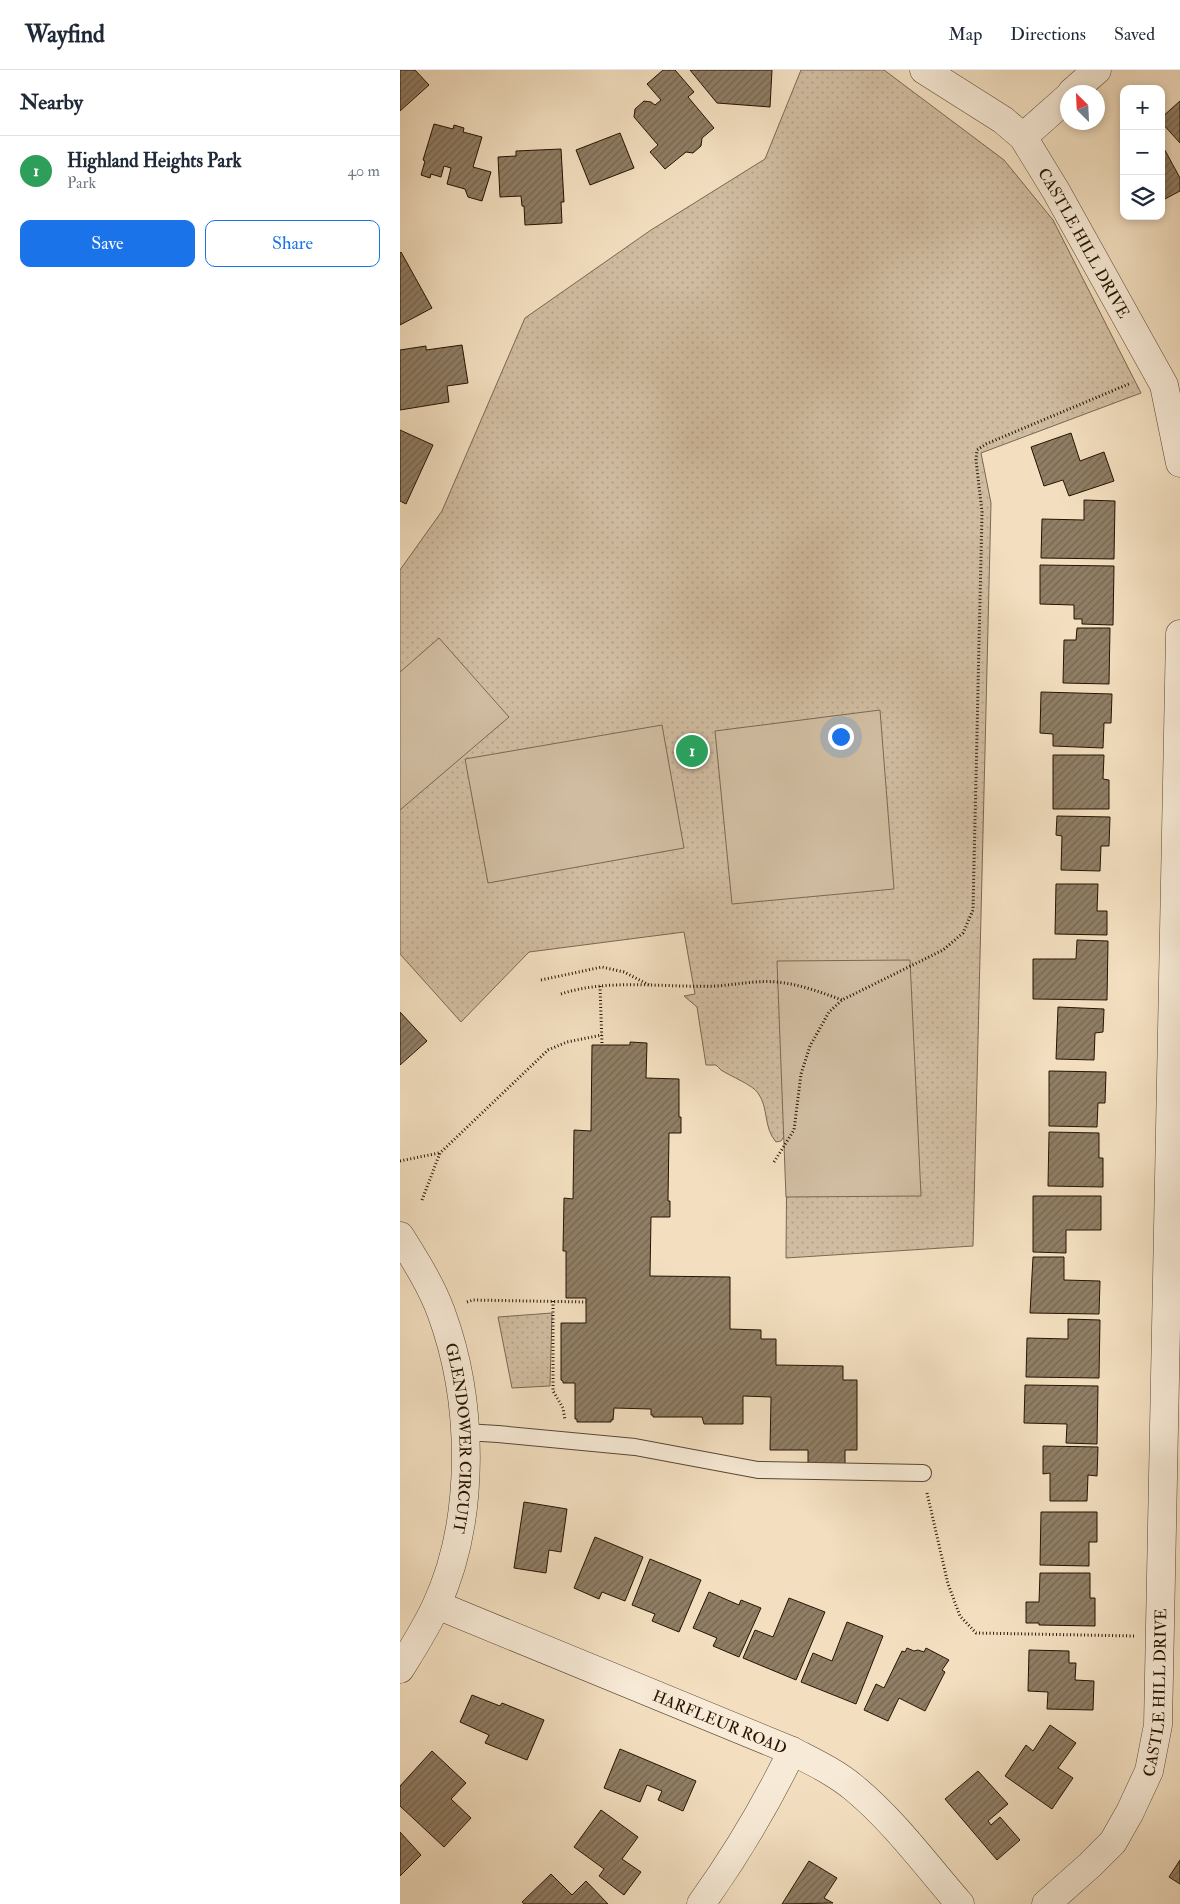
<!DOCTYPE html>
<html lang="en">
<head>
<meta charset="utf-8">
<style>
	:root { --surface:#fff; --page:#f6f6f7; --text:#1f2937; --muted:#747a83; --line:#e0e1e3; --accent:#1a73e8 }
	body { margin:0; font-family:"IM FELL Double Pica",serif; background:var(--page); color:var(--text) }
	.controls { position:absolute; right:15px; top:15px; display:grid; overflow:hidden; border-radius:10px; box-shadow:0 2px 8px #0003 }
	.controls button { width:45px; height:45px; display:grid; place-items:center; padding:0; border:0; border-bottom:1px solid var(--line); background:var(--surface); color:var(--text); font:25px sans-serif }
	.compass { position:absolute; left:660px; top:15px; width:45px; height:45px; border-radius:50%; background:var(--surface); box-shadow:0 2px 8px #0003; rotate:336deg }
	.you { position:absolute; left:440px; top:666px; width:18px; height:18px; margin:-12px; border:4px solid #fff; border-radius:50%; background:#1a73e8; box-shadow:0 0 0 8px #1a73e833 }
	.badge { display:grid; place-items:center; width:32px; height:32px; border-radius:50%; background:var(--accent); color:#fff; font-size:16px; font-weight:700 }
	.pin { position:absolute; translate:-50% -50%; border:2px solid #fff; box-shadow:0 1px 5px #0006 }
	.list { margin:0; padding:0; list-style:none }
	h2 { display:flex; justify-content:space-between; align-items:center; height:65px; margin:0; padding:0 20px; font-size:21px }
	h2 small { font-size:16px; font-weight:400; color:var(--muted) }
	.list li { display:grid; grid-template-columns:32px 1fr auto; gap:15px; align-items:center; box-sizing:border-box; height:70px; padding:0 20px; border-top:1px solid var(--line) }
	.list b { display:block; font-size:19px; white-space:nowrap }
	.list p { margin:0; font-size:16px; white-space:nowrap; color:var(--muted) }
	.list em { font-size:16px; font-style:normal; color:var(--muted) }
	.actions { display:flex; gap:10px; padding:15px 20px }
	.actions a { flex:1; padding:11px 0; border:1px solid var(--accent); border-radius:10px; text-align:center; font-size:18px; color:var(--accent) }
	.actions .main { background:var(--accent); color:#fff }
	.icon { flex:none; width:28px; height:28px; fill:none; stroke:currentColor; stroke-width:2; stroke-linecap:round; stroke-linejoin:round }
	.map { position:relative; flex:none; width:780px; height:1834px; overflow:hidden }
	header { display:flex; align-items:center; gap:30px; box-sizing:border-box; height:70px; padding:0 25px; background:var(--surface); border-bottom:1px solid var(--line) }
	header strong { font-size:24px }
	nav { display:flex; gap:28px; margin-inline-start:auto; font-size:18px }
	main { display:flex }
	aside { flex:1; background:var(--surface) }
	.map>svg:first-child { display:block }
	.grass { fill:url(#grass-dots); stroke:#7a6851 }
	.pitch { fill:#d0bca0; stroke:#7a6851 }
	.building { fill:url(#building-hatch); stroke:#251402 }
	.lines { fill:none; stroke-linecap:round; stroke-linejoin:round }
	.service-casing { stroke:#584732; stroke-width:18 }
	.minor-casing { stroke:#584732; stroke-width:29 }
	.path { stroke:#251402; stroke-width:3; stroke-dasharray:1 2.5; stroke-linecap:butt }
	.service { stroke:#f7ead6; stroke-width:16 }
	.minor { stroke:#f7ead6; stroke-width:28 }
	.labels { text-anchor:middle; stroke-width:5; stroke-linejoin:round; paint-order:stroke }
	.street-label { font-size:16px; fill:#251402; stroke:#f7ead6 }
</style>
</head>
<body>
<header>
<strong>Wayfind</strong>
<nav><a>Map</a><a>Directions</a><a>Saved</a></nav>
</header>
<main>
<aside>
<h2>Nearby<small></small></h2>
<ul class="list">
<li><span class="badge" style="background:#2e9e5b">1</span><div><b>Highland Heights Park</b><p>Park</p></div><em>40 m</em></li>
</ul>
<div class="actions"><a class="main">Save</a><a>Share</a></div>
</aside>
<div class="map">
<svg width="780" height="1834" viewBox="0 0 780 1834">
	<defs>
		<pattern id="grass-dots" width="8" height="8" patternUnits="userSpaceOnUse" patternTransform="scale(1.25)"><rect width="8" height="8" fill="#d0bca0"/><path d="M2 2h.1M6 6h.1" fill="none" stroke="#b2a188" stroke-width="1.8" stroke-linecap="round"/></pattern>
		<pattern id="building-hatch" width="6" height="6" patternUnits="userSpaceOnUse" patternTransform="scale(1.25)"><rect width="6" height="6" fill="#907e65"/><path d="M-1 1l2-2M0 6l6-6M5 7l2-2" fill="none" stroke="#756651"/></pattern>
	</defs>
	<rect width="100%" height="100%" fill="#f3dfc0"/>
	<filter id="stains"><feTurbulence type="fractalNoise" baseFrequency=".004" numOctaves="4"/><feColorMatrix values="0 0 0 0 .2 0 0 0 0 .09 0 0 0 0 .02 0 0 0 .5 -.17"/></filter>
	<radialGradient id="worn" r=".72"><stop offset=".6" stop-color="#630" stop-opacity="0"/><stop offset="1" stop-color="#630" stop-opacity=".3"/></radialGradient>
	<!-- grass -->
	<path class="grass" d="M 401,0 L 484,0 L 604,90 L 653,150 L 741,323 L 581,383 L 591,433 L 573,1176 L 386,1188 L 387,1062 L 381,1071 L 376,1072 C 363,1057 369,1038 358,1023 C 353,1015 330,1006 321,1000 L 316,995 L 306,995 L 297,937 L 284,926 L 295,924 L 284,862 L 129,882 L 61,952 L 0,884 L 0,500 L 42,441 L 125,248 L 251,160 L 365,89 Z
		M 152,1243 L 150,1316 L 112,1318 L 98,1247 Z"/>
	<!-- pitch -->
	<path class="pitch" d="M 39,568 L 109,647 L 0,740 L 0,602 Z
		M 480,640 L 494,819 L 332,834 L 315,661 Z
		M 262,655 L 284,778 L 88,813 L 65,689 Z
		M 510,890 L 521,1126 L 386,1127 L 377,891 Z"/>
	<!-- building -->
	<path class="building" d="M 0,0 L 15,0 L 29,15 L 0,41 Z
		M 263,0 L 275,0 L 294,22 L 288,27 L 314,58 L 302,68 L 301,76 L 293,83 L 286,82 L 265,99 L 250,82 L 258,75 L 234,47 L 235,39 L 244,31 L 251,32 L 255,35 L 261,30 L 247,14 Z
		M 290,0 L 372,0 L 370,37 L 317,33 Z
		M 780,31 L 780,73 L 761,52 L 761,48 Z
		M 34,54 L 53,59 L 54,55 L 64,58 L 63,62 L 82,67 L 73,97 L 91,102 L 82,131 L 68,127 L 65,119 L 47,114 L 51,98 L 44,96 L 41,107 L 31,104 L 30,108 L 21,105 L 25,91 L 23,90 Z
		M 220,63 L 234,98 L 190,115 L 176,80 Z
		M 761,73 L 780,108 L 780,121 L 761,131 Z
		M 161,79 L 164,132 L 161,132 L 162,153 L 125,155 L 124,136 L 122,136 L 121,126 L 100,127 L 98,87 L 116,86 L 116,81 Z
		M 1,182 L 32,238 L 0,255 L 0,183 Z
		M 62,275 L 68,313 L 47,316 L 49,332 L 0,340 L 0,280 L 26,276 L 26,280 Z
		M 0,360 L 33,375 L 6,434 L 0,431 Z
		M 671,363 L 680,391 L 704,382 L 714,411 L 669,426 L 663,410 L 644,416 L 631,377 Z
		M 684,430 L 715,431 L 714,489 L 641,488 L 642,449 L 684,450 Z
		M 640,495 L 714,496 L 713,555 L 682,554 L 682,549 L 674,549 L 674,535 L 640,534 Z
		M 677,558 L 710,558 L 709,614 L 663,613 L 664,570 L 676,570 Z
		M 641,622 L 712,624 L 711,653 L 704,653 L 703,678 L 653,676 L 653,664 L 640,663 Z
		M 653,685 L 704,685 L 703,709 L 709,710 L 709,739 L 653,739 Z
		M 657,746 L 710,747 L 709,776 L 701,776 L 700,801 L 661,800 L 662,766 L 656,765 Z
		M 656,814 L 698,814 L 697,841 L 707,841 L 707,865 L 655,864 Z
		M 677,870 L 708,871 L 707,930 L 633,929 L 633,889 L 676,889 Z
		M 658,937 L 704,939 L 703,962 L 695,963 L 694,990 L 656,989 Z
		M 0,942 L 27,971 L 0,995 Z
		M 230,972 L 247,973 L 246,1008 L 279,1009 L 279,1047 L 281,1047 L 281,1063 L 269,1063 L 268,1131 L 270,1131 L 270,1147 L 251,1147 L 250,1206 L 330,1207 L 330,1259 L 361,1260 L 361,1269 L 376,1269 L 376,1295 L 443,1296 L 443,1310 L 457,1310 L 457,1380 L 445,1380 L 445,1396 L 408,1395 L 408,1380 L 370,1380 L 371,1327 L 343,1326 L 343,1354 L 304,1354 L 302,1347 L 253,1347 L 253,1345 L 251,1345 L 251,1339 L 214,1338 L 213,1350 L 211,1350 L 211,1352 L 177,1352 L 177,1349 L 175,1349 L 175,1313 L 163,1313 L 163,1311 L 161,1310 L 161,1253 L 186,1253 L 186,1228 L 166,1228 L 166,1181 L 163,1181 L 164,1128 L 173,1129 L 174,1060 L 191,1061 L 192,975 L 230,975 Z
		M 649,1001 L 706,1002 L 705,1033 L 698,1033 L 697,1057 L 649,1056 Z
		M 649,1062 L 699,1063 L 699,1088 L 703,1088 L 703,1117 L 648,1116 Z
		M 633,1126 L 701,1126 L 701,1160 L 666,1160 L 666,1183 L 633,1182 Z
		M 633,1187 L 664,1187 L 664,1210 L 700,1211 L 699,1244 L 630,1243 Z
		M 668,1249 L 700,1250 L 699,1308 L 626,1307 L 627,1268 L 668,1269 Z
		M 625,1315 L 698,1316 L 697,1374 L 666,1373 L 667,1354 L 624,1353 Z
		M 643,1376 L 698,1377 L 697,1406 L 688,1405 L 687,1431 L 650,1431 L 650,1403 L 643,1404 Z
		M 124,1432 L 167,1439 L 161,1482 L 149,1480 L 146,1503 L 114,1498 Z
		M 641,1442 L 697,1442 L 697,1472 L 689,1472 L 689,1496 L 640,1495 Z
		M 195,1467 L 243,1487 L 225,1531 L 202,1522 L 199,1529 L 174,1518 Z
		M 250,1489 L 301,1510 L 279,1562 L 252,1551 L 255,1544 L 232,1535 Z
		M 640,1503 L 690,1503 L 690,1528 L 695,1528 L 695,1556 L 639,1555 L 639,1553 L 626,1553 L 626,1532 L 639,1532 Z
		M 309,1522 L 339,1535 L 341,1530 L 361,1538 L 339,1587 L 313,1576 L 317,1568 L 293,1558 Z
		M 389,1528 L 425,1542 L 396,1610 L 343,1588 L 355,1560 L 373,1567 Z
		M 447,1552 L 483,1566 L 456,1634 L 401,1612 L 413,1583 L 432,1591 Z
		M 507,1578 L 514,1581 L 518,1580 L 524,1582 L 526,1578 L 549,1590 L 542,1600 L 545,1602 L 525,1641 L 499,1628 L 488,1651 L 464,1640 L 476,1614 L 484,1618 L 502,1581 L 505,1582 Z
		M 629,1580 L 669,1581 L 669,1593 L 676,1593 L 675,1610 L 694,1611 L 693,1640 L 647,1639 L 648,1622 L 628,1621 Z
		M 72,1625 L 100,1636 L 102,1633 L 144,1650 L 127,1690 L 85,1673 L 89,1665 L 60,1652 Z
		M 650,1655 L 676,1673 L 658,1698 L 673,1708 L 652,1739 L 605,1706 L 626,1675 L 633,1681 Z
		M 220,1679 L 296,1711 L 283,1741 L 258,1730 L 262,1721 L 247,1715 L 240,1732 L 204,1718 Z
		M 32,1681 L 66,1713 L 51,1729 L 71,1748 L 44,1777 L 0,1736 L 0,1716 Z
		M 578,1701 L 608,1734 L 588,1751 L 591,1755 L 600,1747 L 620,1770 L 597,1790 L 545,1729 Z
		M 201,1740 L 238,1767 L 222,1789 L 241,1802 L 224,1825 L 199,1806 L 204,1799 L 174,1777 Z
		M 0,1762 L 21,1785 L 0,1806 Z
		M 780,1790 L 780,1814 L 769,1807 Z
		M 409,1791 L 437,1808 L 424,1828 L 433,1833 L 382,1834 Z
		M 151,1804 L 172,1825 L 186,1811 L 208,1834 L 124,1834 L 122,1832 Z"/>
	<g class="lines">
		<defs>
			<path id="service" d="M 65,1362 L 98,1364 L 235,1377 L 358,1400 L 523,1403"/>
			<g id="minor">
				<path id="s1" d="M 524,0 L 603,50 L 623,67 L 656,121 L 764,315 L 780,393"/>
				<path d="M 672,22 L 697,0"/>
				<path d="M 623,67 L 668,27"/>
				<path id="s2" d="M 0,1166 C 15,1190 31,1215 41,1242 C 74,1331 76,1450 36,1536 C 26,1558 13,1578 0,1599"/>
				<path id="s3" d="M 37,1535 L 392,1681 C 413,1692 435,1702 454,1718 C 494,1751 526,1795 560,1834"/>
				<path d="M 301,1834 C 336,1785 366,1735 392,1681"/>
				<path id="s4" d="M 646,1834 L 690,1795 L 713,1772 L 730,1742 L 749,1701 L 758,1655 L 780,564"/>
			</g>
		</defs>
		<!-- service casing -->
		<use href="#service" class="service-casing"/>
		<!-- minor casing -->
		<use href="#minor" class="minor-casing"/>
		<!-- path -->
		<path class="path" d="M 141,910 L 202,897 L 224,902 L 251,916
			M 200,916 L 202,975
			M 161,924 C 208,908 266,918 316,916 C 336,915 355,910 376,912 C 399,914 420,922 442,930
			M 0,1091 L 39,1083
			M 374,1092 L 394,1060 L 401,1004 L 410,976 L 429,942 L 442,930 L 543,880 L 563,863 L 573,840 L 582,442 L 576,390 L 577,380 L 586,374 L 731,313
			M 22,1130 L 40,1083 L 148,980 L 167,972 L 202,965
			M 153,1231 L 153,1321 L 163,1338 L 165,1350
			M 67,1232 L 73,1230 L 186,1232
			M 527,1423 L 548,1514 L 560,1546 L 576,1563 L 734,1566"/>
		<!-- service -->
		<use href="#service" class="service"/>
		<!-- minor -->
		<use href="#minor" class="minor"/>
	</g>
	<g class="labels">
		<!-- street labels -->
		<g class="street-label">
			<text dy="6" stroke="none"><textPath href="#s1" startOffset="242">CASTLE HILL DRIVE</textPath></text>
			<text dy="6" stroke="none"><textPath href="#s2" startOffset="215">GLENDOWER CIRCUIT</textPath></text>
			<text dy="6" stroke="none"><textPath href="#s4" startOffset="250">CASTLE HILL DRIVE</textPath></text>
			<text dy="6" stroke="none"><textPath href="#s3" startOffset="306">HARFLEUR ROAD</textPath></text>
		</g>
	</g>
	<rect width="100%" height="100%" filter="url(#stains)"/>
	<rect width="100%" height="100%" fill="url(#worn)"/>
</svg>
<div class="controls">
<button>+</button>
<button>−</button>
<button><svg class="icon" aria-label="layers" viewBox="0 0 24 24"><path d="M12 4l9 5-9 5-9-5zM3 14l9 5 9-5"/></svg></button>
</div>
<svg class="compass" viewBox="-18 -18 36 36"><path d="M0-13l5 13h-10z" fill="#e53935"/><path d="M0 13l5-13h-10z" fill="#747a83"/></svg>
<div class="you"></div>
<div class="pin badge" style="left:292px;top:681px;background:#2e9e5b">1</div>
</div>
</main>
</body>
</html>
